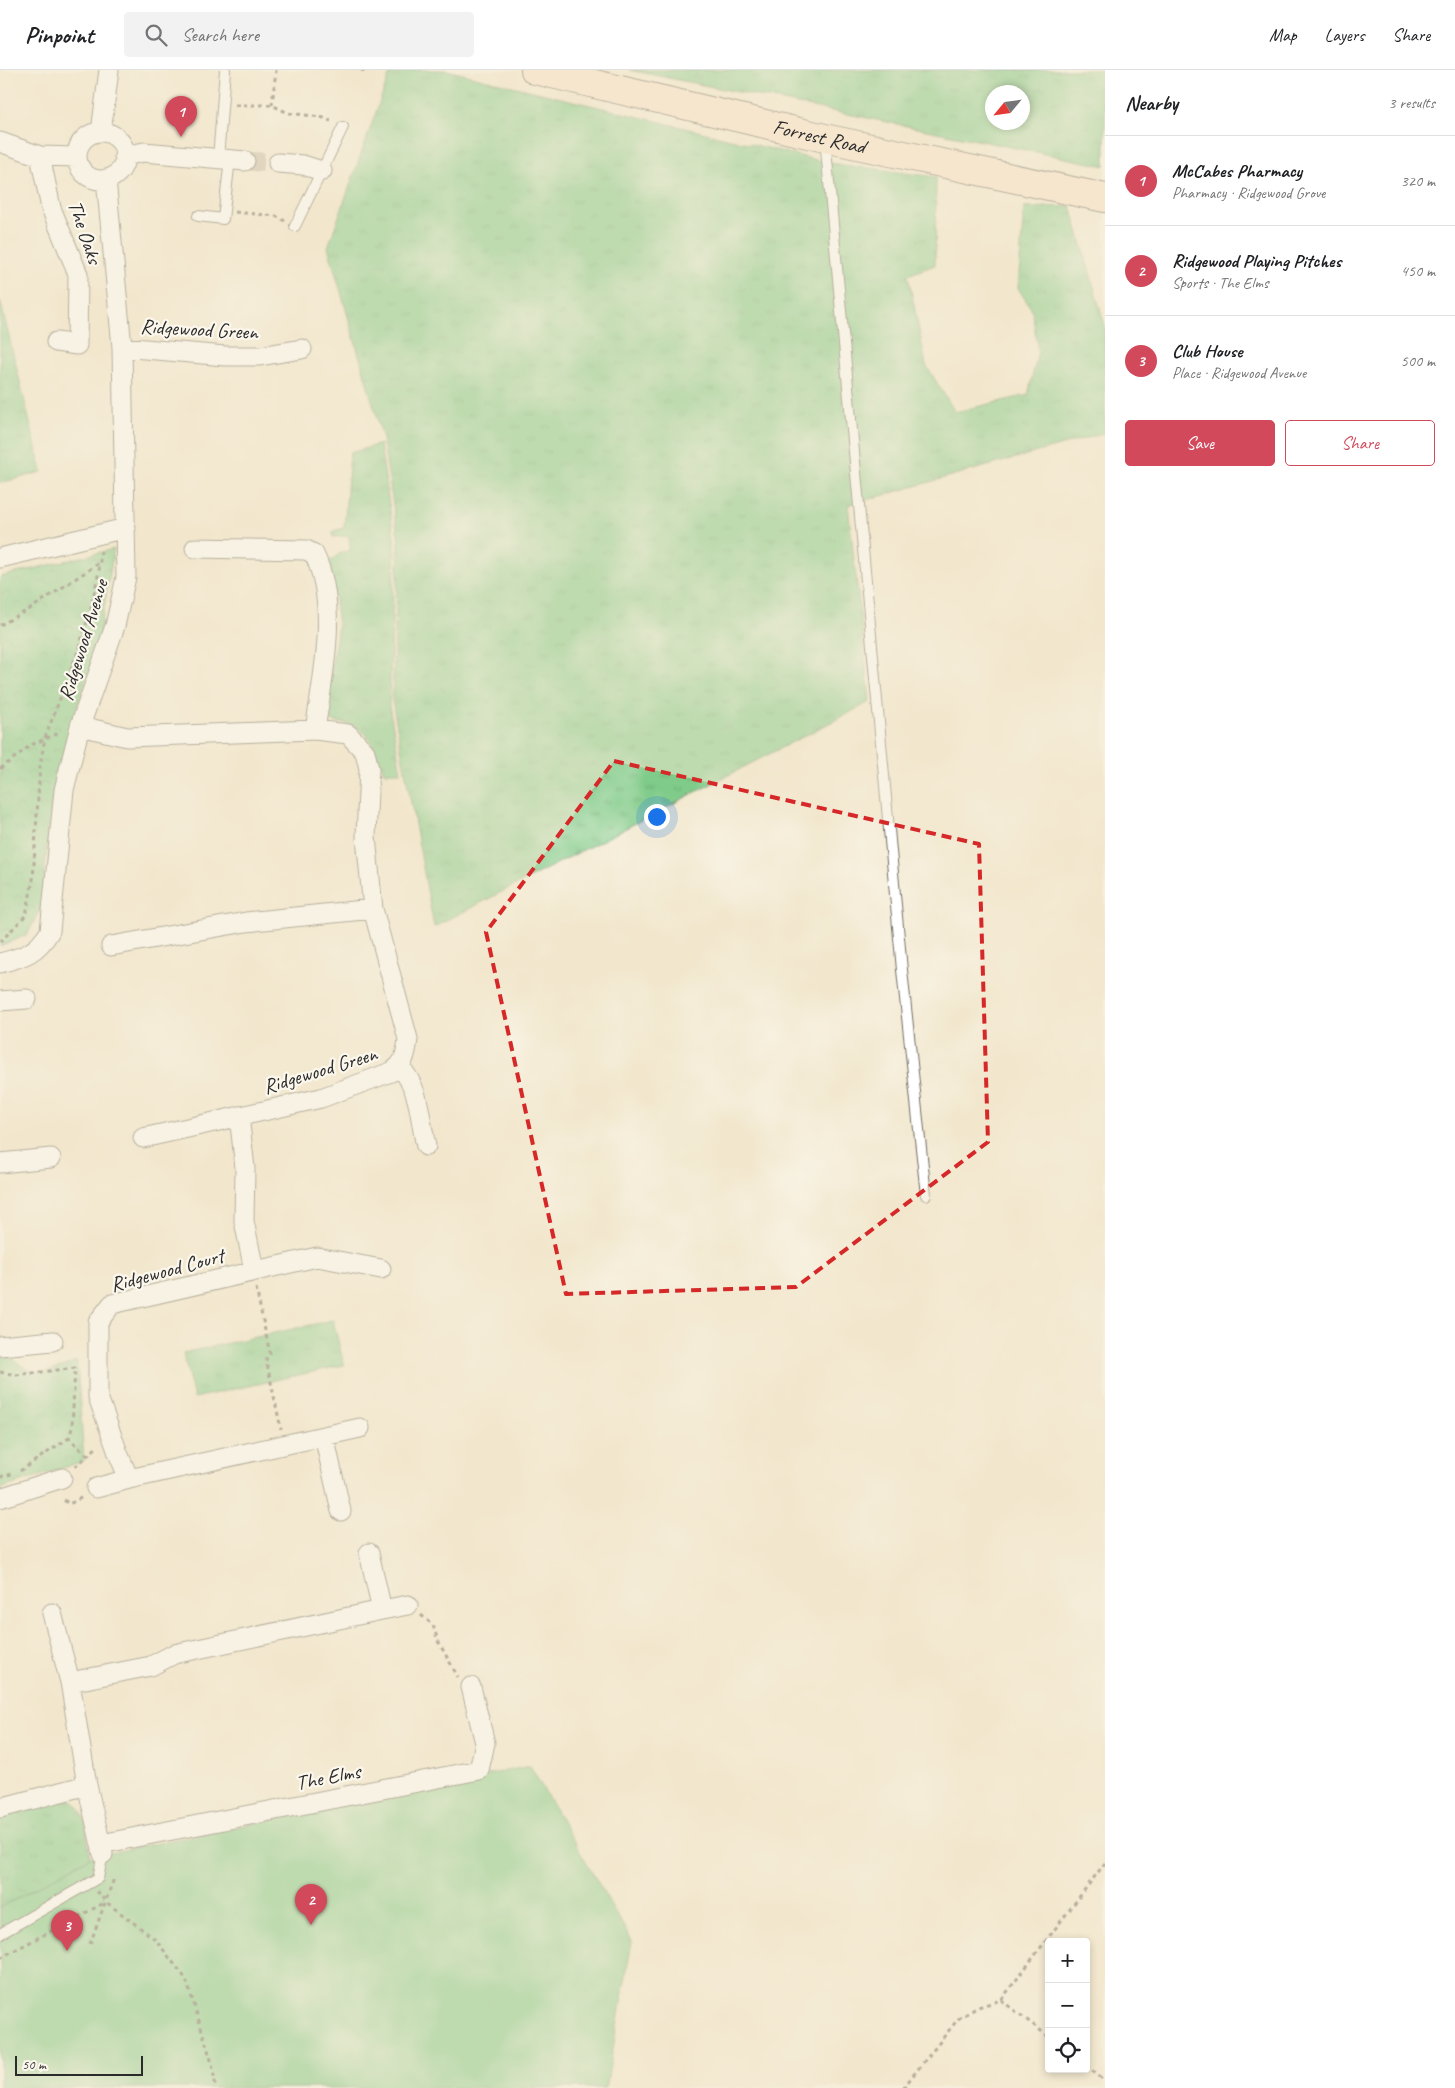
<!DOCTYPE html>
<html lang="en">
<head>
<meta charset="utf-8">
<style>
	:root { --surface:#fff; --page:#f2f2f2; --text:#202124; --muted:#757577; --line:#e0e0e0; --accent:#d1495b }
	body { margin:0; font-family:Caveat,sans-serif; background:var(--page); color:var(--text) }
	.controls { position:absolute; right:15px; bottom:15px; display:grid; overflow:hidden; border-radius:5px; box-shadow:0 2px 8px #0003 }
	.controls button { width:45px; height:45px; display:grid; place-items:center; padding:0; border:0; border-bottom:1px solid var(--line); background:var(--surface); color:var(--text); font:25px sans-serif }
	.compass { position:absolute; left:985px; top:15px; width:45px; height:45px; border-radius:50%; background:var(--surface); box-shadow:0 2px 8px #0003; rotate:241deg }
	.scale { position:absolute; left:15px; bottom:12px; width:128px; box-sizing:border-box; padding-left:5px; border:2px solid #2b2b2b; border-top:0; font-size:14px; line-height:18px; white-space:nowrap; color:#2b2b2b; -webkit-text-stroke:4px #fbf7ec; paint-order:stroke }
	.you { position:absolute; left:656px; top:746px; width:18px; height:18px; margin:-12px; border:4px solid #fff; border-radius:50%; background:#1a73e8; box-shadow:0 0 0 8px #1a73e833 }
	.badge { display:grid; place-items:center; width:32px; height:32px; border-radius:50%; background:var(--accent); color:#fff; font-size:16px; font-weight:700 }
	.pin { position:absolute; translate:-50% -41px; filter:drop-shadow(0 1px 2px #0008) }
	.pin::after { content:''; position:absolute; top:26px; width:18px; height:15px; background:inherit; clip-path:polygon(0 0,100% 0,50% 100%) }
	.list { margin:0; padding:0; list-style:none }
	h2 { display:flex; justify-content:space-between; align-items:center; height:65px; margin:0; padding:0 20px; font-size:21px }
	h2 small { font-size:16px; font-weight:400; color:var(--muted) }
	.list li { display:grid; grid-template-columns:32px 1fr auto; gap:15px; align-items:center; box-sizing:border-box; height:90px; padding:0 20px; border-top:1px solid var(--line) }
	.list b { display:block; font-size:19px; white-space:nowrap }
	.list p { margin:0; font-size:16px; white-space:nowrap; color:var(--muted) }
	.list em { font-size:16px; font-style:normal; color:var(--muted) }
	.actions { display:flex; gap:10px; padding:15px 20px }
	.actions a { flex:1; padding:11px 0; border:1px solid var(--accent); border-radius:5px; text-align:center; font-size:18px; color:var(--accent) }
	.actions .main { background:var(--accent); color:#fff }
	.icon { flex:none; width:28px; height:28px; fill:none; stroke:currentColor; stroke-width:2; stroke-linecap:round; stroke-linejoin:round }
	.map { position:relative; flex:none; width:1105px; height:2018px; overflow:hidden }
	header { display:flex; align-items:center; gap:30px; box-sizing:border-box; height:70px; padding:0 25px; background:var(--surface); border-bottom:1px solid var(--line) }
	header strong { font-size:24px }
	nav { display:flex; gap:28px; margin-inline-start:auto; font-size:18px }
	.search { width:350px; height:45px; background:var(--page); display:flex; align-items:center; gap:12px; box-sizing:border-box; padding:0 18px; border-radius:5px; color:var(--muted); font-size:19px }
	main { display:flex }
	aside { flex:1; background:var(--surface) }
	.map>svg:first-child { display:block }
	.grass { fill:url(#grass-tufts); stroke:#557b5a; fill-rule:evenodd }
	.park { fill:url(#park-crowns); stroke:#557b5a }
	.pitch { fill:#7fcb89; stroke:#557b5a }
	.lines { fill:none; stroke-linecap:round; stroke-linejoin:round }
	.street-tunnel { stroke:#cac1ad; stroke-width:19; stroke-dasharray:19 9; stroke-linecap:butt }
	.lane-casing { stroke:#716d64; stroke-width:12 }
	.street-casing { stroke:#716d64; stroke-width:21 }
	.secondary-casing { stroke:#716d64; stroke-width:30 }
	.path { stroke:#716d64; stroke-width:3; stroke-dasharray:4 4; stroke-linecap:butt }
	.lane { stroke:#fff; stroke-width:10 }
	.street { stroke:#fff; stroke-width:19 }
	.secondary { stroke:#fce5cf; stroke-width:28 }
	.marked { fill:none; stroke:#d62828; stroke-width:4; stroke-dasharray:10 6; stroke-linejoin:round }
	.labels { text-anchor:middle; stroke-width:4.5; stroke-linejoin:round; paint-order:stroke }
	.street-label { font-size:21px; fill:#2b2b2b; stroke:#fbf7ec }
</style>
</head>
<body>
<header>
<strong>Pinpoint</strong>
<div class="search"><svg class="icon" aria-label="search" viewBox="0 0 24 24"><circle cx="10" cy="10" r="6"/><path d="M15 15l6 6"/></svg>Search here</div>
<nav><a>Map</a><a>Layers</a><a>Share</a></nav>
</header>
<main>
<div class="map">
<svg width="1105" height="2018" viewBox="0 0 1105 2018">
	<defs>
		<pattern id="grass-tufts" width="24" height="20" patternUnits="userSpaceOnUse" patternTransform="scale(1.25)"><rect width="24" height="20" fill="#7fcb89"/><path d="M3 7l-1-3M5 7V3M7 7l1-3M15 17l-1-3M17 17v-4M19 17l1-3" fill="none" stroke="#6eae76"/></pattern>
		<pattern id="park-crowns" width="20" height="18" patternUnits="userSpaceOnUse" patternTransform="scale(1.25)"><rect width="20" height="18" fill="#7fcb89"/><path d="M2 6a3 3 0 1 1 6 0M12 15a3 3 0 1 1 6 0" fill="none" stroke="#6eae76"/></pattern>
	</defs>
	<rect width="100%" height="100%" fill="#fbf7ec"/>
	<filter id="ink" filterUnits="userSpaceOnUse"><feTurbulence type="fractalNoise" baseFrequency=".02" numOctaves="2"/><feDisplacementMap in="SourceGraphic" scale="10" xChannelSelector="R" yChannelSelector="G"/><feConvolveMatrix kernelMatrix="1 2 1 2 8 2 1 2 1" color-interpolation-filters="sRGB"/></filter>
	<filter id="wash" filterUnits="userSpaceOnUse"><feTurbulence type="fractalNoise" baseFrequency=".0096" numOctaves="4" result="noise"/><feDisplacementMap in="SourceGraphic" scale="20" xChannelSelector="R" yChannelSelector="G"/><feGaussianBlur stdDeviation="1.12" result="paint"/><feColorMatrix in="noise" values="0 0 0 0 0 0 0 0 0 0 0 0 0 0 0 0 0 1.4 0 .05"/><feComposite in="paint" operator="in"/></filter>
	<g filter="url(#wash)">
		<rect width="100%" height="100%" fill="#f2e7cd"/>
		<!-- grass -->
		<path class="grass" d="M 391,0 L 446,0 L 829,93 L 936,107 L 935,195 L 908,205 L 926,295 L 955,342 L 1028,325 L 1038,282 L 1032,240 L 1018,218 L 1024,138 L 1071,136 L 1105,256 L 1105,363 L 848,435 L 870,632 L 434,857 L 392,630 L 399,473 L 382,365 L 328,177 Z
			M 629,0 L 1105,0 L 1105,96 ZM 1022,22 L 1022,52 L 992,52 L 992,22 Z
			M 0,230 L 42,402 L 0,413 Z
			M 380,374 L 395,474 L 389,635 L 401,702 L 384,702 C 377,686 371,661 351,655 C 345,653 338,653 332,651 L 325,640 L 338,555 L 330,491 L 342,482 L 350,481 L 349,466 L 333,467 L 333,461 L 344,458 L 350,383 Z
			M 333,1250 L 344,1295 L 194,1328 L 183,1283 Z
			M 65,1729 C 88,1731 87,1769 90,1787 L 0,1838 L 0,1746 Z"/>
		<!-- park -->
		<path class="park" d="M 114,479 L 97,579 L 72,652 L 51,735 L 41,838 L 27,865 L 0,876 L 0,507 Z
			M 6,1283 C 37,1310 41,1305 77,1291 L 84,1391 L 0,1419 L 0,1286 Z"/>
		<!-- pitch -->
		<path class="pitch" d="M 530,1696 L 632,1871 L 606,2018 L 0,2018 L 0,1838 L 90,1787 Z"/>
	</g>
	<g filter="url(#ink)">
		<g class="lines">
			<!-- street-tunnel -->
			<path class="street-tunnel" d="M 245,91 L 278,93"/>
			<defs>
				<path id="lane" d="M 829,71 L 826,79 L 902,900 L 926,1125
					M 218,89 L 225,0
					M 198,146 L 223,149 L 230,89
					M 295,156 L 343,57
					M 0,1864 L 98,1808 L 103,1784"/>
				<path id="street" d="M 101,62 L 109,0
					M77 86a24 24 0 1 1 48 0a24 24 0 1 1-48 0Z
					M 0,72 L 40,86 L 51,138 L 78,204 L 77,275 L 56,272
					M 40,86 L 77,87
					M 124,86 L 144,82 L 245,91
					M 278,93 L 303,95 L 322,101
					M 122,277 L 225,286 L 260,286 L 302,279
					M 195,478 L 306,480 L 314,484 C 339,535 323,606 315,660
					M 0,488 L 126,458
					M 80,656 L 127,667 L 315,660 L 348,664 L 365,682 L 369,699 L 366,767 L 373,839 L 408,969 C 406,984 405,994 391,1002 L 321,1028 L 143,1068
					M 111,876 L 246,852 L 373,839
					M 0,893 C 24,887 37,883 50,861 L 64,720 L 80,656 L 115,556 L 126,507 L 122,277 L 106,109
					M 0,931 L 27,929
					M 400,997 C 421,1020 419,1047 426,1076
					M 239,1046 L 245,1098 L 244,1151 L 254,1200
					M 0,1093 L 51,1088
					M 0,1276 L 53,1271
					M 360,1358 L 129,1409 L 118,1383 L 98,1327 L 98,1252 L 112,1234 L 317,1187 L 381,1199
					M 324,1366 L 341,1441
					M 96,1418 L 129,1409
					M 0,1428 L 62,1408
					M 382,1540 L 408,1535
					M 52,1543 L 70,1612 L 87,1715
					M 70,1612 L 151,1596 L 174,1584 L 382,1540 L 369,1483
					M 0,1738 L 87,1715 L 103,1784
					M 101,1774 L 479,1700 L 485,1673 L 471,1617"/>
				<g id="secondary">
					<path id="s1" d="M 535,0 L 829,69 L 1105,128"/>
				</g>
			</defs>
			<!-- lane casing -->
			<use href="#lane" class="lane-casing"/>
			<!-- street casing -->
			<use href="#street" class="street-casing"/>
			<!-- secondary casing -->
			<use href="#secondary" class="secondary-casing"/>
			<!-- path -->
			<path class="path" d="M 361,0 L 366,1
				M 235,35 L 272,35 L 288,43 L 321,47 L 331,51
				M 272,35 L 276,0
				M 235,142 L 276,146 L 285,151
				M 0,555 L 30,539 L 99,493
				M 0,699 L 31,675 L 61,662
				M 0,872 L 26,845 L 33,810 L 40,695 L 45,668 L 79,578 L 90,542 L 99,501 L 101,481
				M 256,1218 L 270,1284 L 266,1289 L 281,1359
				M 0,1302 L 16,1305 L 75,1298 L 72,1358 L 69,1368 L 88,1386
				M 75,1397 L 98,1376
				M 20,1401 L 69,1368
				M 0,1407 L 12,1404
				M 64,1430 L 69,1434 L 83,1427
				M 421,1545 L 433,1555 L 438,1571 L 458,1607
				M 97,1821 L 106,1832 L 155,1869 L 186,1909 L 212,1993 L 216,2018
				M 90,1874 L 113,1811 L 113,1806
				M 0,1888 L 106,1832
				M 1001,1930 L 1049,1967
				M 1086,1996 L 1105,2011
				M 903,2018 L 958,1949 L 978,1937 L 1001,1930 L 1105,1793"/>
			<!-- lane -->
			<use href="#lane" class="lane"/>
			<!-- street -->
			<use href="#street" class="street"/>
			<!-- secondary -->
			<use href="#secondary" class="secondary"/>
		</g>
	</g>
	<!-- marked area -->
	<path d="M0 0H1105V2018H0ZM 614,691 L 979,774 L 988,1072 L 796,1217 L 566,1224 L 486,862 Z" fill="#f2e7cd" fill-opacity=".55" fill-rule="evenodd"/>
	<path class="marked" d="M 614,691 L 979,774 L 988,1072 L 796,1217 L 566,1224 L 486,862 Z"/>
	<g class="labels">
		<!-- street labels -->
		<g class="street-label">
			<text dy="7" stroke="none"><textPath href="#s1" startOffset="292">Forrest Road</textPath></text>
			<text transform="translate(85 162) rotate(71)" y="7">The Oaks</text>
			<text transform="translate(199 259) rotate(3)" y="7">Ridgewood Green</text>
			<text transform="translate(83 570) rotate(-73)" y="7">Ridgewood Avenue</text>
			<text transform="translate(320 1000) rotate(-17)" y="7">Ridgewood Green</text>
			<text transform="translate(167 1200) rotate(-15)" y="7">Ridgewood Court</text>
			<text transform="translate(328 1707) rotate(-11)" y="7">The Elms</text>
		</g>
	</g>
</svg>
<div class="controls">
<button>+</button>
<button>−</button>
<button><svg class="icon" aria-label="locate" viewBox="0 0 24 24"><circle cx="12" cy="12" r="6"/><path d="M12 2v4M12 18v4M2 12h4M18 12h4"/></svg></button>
</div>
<svg class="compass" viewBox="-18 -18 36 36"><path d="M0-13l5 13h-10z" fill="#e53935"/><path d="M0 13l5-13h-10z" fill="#757577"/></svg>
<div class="scale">50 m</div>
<div class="you"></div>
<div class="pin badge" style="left:181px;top:67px">1</div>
<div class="pin badge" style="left:311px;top:1855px">2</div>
<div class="pin badge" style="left:67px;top:1881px">3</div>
</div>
<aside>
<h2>Nearby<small>3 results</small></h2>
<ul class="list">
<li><span class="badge">1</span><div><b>McCabes Pharmacy</b><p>Pharmacy · Ridgewood Grove</p></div><em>320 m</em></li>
<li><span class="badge">2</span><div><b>Ridgewood Playing Pitches</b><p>Sports · The Elms</p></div><em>450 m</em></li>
<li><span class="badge">3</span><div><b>Club House</b><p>Place · Ridgewood Avenue</p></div><em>500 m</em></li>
</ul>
<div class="actions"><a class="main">Save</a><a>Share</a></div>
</aside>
</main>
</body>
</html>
